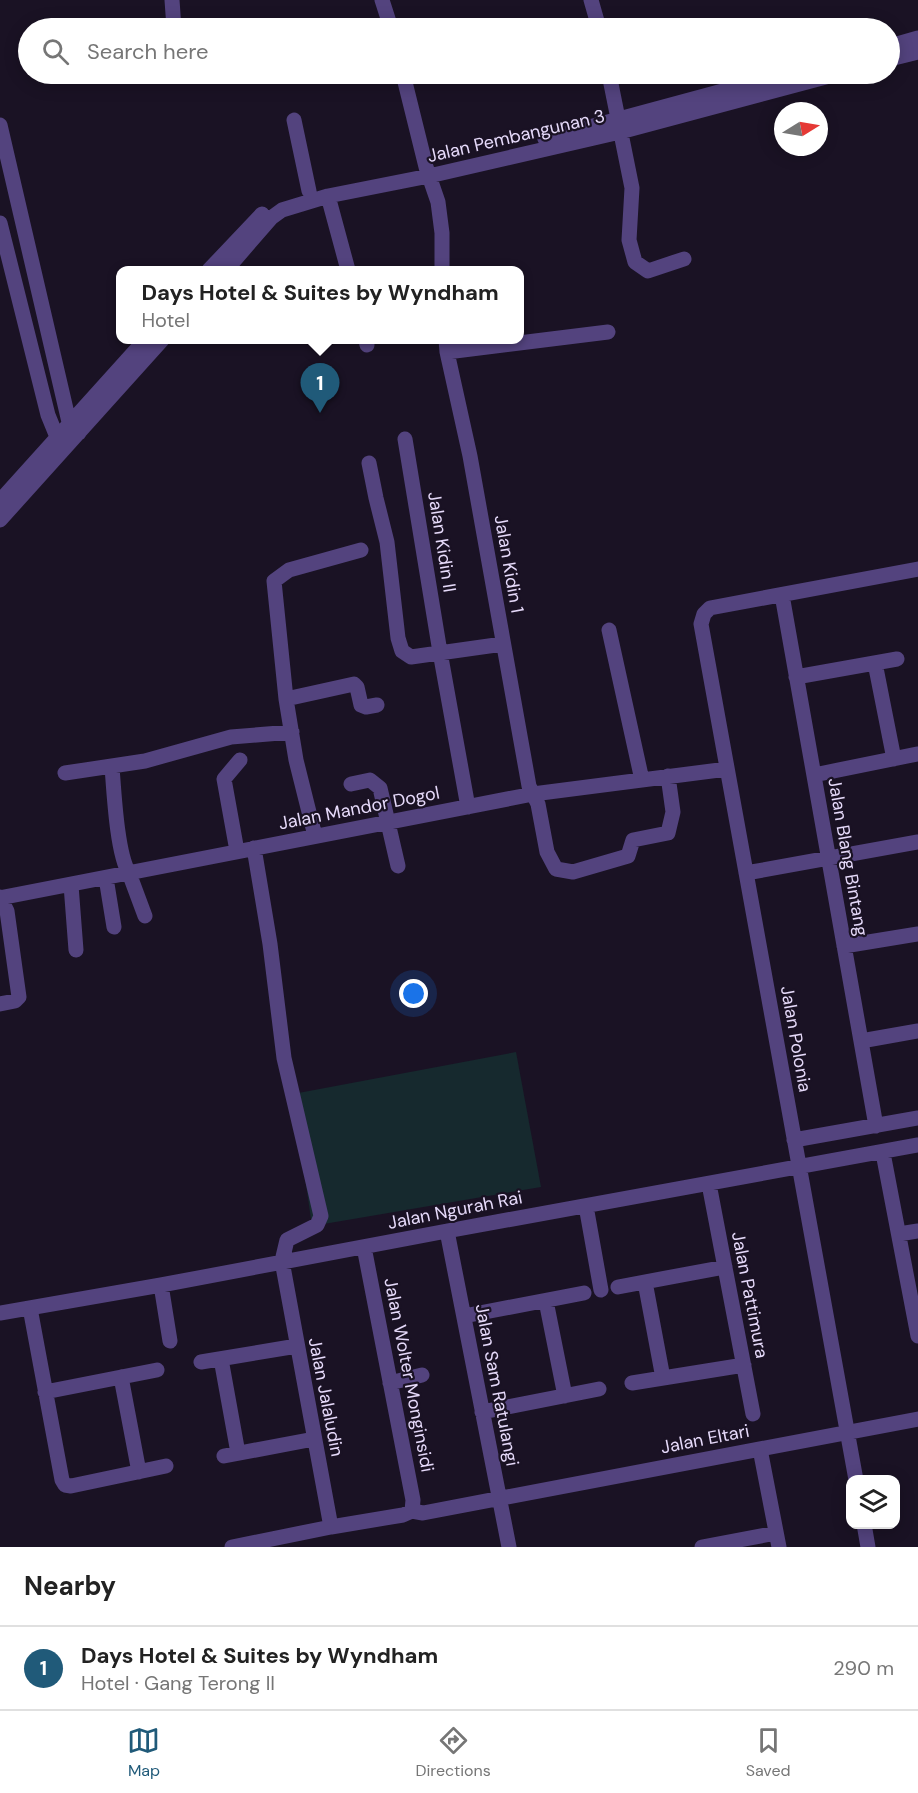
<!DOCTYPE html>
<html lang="en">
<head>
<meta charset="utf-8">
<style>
	:root { --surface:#fff; --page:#f6f6f6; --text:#222; --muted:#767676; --line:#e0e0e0; --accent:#205a79 }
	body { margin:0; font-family:"DM Sans",sans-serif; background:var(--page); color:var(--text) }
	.controls { position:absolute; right:18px; bottom:18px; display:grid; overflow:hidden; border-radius:12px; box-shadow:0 3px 15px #0003 }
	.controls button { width:54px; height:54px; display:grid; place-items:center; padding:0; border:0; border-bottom:2px solid var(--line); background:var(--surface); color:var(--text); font:30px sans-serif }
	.compass { position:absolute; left:774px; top:102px; width:54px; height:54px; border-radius:50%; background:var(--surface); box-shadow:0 3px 15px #0003; rotate:79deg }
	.you { position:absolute; left:414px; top:994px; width:21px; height:21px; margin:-15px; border:4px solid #fff; border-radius:50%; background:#1a73e8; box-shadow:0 0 0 9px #1a73e833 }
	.badge { display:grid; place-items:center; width:39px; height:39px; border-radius:50%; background:var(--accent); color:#fff; font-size:20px; font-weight:700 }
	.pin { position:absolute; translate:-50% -50px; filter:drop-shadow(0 2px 3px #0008) }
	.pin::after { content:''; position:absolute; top:32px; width:21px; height:18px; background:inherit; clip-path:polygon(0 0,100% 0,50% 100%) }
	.popup { position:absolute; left:116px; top:266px; width:408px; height:78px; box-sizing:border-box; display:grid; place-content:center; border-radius:12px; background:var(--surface); filter:drop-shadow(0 2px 4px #0005); font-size:20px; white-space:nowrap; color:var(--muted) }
	.popup b { font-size:22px; color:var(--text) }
	.popup::after { content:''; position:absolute; left:50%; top:100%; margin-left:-12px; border:12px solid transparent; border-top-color:var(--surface) }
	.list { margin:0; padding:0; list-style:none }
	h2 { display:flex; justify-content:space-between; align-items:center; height:78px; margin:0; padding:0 24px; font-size:26px }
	h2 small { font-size:20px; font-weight:400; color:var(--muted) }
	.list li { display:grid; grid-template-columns:39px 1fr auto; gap:18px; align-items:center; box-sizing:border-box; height:84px; padding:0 24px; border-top:2px solid var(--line) }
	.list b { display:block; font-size:22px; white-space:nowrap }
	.list p { margin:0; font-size:20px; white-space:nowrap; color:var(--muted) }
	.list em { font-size:20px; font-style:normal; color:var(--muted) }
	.icon { flex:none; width:33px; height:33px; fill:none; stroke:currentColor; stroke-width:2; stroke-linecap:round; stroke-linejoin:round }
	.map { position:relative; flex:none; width:918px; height:1547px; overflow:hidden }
	.search { position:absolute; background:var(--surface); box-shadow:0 3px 15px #0003; left:18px; right:18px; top:18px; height:66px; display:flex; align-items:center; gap:15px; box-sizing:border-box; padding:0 21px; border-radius:33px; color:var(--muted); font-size:22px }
	.sheet { height:162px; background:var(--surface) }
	nav { display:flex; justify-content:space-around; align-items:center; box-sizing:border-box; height:84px; border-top:2px solid var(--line); background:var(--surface); font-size:16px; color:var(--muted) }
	nav a { display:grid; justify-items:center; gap:3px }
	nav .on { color:var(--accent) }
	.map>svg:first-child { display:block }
	.green { fill:#16292e }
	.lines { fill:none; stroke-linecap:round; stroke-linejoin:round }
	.minor { stroke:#53437e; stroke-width:15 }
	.labels { text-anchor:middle; stroke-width:4.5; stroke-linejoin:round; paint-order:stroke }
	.street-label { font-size:18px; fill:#e6dafa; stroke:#1a1224 }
</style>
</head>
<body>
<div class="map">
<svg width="918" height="1547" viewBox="0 0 918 1547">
	<rect width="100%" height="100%" fill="#1a1224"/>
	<!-- green -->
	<path class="green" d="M 516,1052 L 541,1187 L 312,1226 L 293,1094 Z"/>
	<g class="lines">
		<!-- minor -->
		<path class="minor" d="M 172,0 L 174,28
			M 382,0 L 391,28
			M 591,0 L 599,28
			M 890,46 L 918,38
			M 890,59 L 918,52
			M 403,74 L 426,167 L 438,202 L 442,233 L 442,270
			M 609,74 L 632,188 L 629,240 L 635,262 L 648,271 L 684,259
			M 294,120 L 309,191
			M 0,125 L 69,422 L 79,433
			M 545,139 L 785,74
			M 328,196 L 348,270
			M 0,223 L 48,415 L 57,437 L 66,446
			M 209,270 L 262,214
			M 226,270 L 271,218 L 282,210 L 328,196 L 429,176 L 620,132 L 837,74
			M 366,340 L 367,345
			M 446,340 L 447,352 L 470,456 L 529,786 L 538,804 L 547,852 L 556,869 L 573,872 L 628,856 L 633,840 L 668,833 L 673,812 L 668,776
			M 447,352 L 608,332
			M 405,439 L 440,652 L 468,807
			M 369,463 L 376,498 L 387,542 L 398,638 L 402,651 L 411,657 L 503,644
			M 0,501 L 145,340
			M 0,520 L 162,340
			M 782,595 L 876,1126
			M 609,630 L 642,780
			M 875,663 L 894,759
			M 796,677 L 897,659
			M 286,699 L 354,684 L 357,687 L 361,705 L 366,707 L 377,705
			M 112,767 C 114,792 117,854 129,873 L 145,916
			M 65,773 L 145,761 L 231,737 L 292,732
			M 814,775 L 917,754
			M 351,784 L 370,780 L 380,788 L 398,866
			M 315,836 L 296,760 L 286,699 L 274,581 L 289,570 L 361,550
			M 254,848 L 270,944 L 284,1058 L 321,1216 L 317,1225 L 287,1240 L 282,1261 L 331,1527
			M 237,851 L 224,779 L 240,760
			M 746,873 L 918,842
			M 106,878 L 114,927
			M 71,885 L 76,950
			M 0,897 L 7,911 L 19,997 L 15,1001 L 0,1004
			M 0,898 L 533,794 L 727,769
			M 844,946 L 918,934
			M 861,1041 L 918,1031
			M 794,1140 L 918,1118
			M 883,1153 L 918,1336
			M 709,1184 L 753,1414
			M 586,1206 L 601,1290
			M 447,1231 L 509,1547
			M 899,1234 L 918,1231
			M 364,1247 L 413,1500 L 412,1511
			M 645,1282 L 663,1378
			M 161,1285 L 170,1341
			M 618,1287 L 725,1267
			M 546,1301 L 565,1396
			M 30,1308 L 62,1480 L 65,1485 L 71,1486 L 166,1466
			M 0,1313 L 161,1285 L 447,1231 L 918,1145
			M 464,1316 L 584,1293
			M 221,1359 L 238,1453
			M 201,1362 L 297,1346
			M 121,1377 L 139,1472
			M 390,1383 L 422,1375
			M 632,1383 L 744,1365
			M 45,1392 L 157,1370
			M 482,1412 L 599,1389
			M 760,1449 L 779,1547
			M 224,1456 L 314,1439
			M 856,1480 L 701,624 L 704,614 L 710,608 L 918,569
			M 412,1511 L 423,1513 L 918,1419
			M 864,1524 L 868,1547
			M 232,1547 L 331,1527 L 403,1515 L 412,1511
			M 702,1547 L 776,1533"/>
	</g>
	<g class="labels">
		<!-- street labels -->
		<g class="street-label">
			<text transform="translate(516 136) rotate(-13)" y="6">Jalan Pembangunan 3</text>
			<text transform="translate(442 542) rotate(81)" y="6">Jalan Kidin II</text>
			<text transform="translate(509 564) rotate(80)" y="6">Jalan Kidin 1</text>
			<text transform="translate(359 808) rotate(-11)" y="6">Jalan Mandor Dogol</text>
			<text transform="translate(848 857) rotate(80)" y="6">Jalan Blang Bintang</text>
			<text transform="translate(796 1039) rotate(80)" y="6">Jalan Polonia</text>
			<text transform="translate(455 1210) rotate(-11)" y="6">Jalan Ngurah Rai</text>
			<text transform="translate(750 1295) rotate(79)" y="6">Jalan Pattimura</text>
			<text transform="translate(409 1375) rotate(79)" y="6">Jalan Wolter Monginsidi</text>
			<text transform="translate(497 1385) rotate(79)" y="6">Jalan Sam Ratulangi</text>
			<text transform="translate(326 1397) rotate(79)" y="6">Jalan Jalaludin</text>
			<text transform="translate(705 1439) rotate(-11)" y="6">Jalan Eltari</text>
		</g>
	</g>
</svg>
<div class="controls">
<button><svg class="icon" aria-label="layers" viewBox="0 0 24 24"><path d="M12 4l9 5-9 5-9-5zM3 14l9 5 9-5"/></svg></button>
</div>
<svg class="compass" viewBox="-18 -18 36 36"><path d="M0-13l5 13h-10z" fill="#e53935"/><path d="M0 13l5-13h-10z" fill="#767676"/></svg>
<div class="you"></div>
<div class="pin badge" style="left:320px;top:413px">1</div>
<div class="popup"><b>Days Hotel &amp; Suites by Wyndham</b>Hotel</div>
<div class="search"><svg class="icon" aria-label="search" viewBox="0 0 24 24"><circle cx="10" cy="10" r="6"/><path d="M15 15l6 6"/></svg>Search here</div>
</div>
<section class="sheet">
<h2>Nearby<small></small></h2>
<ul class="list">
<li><span class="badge">1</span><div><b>Days Hotel &amp; Suites by Wyndham</b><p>Hotel · Gang Terong II</p></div><em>290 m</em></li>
</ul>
</section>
<nav>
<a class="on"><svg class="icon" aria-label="map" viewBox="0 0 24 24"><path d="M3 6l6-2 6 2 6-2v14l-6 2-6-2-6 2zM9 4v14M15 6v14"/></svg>Map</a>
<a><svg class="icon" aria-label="directions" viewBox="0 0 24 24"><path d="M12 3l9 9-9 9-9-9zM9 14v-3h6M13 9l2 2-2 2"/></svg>Directions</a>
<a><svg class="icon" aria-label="saved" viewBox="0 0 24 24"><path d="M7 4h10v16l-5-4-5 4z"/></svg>Saved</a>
</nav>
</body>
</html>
